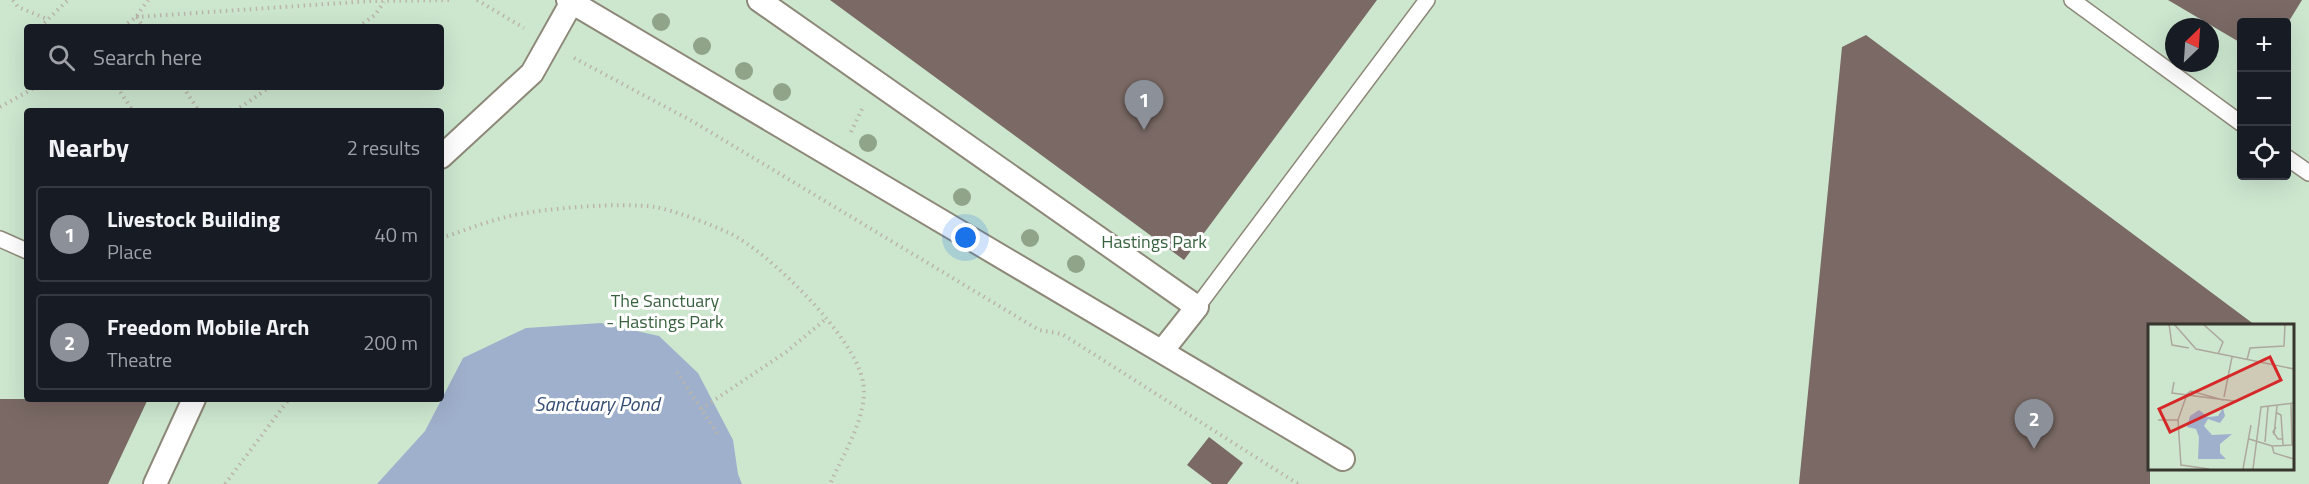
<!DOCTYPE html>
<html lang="en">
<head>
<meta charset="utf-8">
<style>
	:root { --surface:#171b24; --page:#242831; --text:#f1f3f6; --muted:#9ea1a6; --line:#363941; --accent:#8c9099 }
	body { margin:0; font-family:"Titillium Web",sans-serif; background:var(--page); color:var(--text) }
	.controls { position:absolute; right:18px; top:18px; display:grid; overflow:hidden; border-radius:6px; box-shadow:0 6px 24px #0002 }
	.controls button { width:54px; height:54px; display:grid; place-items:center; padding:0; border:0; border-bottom:2px solid var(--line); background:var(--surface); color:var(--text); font:30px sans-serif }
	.compass { position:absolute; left:2165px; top:18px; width:54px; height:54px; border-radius:50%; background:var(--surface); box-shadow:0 6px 24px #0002; rotate:25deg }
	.you { position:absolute; left:966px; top:238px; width:21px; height:21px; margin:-15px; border:4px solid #fff; border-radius:50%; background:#1a73e8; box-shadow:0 0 0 9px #1a73e833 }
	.badge { display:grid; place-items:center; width:39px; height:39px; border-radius:50%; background:var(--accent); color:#fff; font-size:20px; font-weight:700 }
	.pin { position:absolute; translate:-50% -50px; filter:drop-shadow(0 2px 3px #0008) }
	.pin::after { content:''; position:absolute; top:32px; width:21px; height:18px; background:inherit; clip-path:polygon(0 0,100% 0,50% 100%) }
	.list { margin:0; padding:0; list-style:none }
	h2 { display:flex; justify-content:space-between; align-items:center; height:78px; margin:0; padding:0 24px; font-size:26px }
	h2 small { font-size:20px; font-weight:400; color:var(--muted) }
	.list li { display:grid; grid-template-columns:39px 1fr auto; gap:18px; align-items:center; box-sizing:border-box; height:96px; margin:0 12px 12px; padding:0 12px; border:2px solid var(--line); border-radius:6px }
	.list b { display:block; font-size:22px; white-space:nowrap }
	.list p { margin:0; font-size:20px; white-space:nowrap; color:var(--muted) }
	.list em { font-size:20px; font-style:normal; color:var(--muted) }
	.icon { flex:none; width:33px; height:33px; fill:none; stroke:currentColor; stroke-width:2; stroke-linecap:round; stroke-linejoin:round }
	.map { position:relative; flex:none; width:2309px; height:484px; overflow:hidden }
	.search { position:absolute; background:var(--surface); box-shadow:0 6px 24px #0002; left:24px; top:24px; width:420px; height:66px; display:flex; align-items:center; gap:15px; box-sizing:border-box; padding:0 21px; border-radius:6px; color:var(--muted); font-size:22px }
	.panel { position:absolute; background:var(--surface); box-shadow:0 6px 24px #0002; left:24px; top:108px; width:420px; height:294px; border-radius:6px }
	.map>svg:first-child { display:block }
	.green { fill:#cde7cf; fill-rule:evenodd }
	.water { fill:#9fb0cc }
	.building { fill:#7a6964 }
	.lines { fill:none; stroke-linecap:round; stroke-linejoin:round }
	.service-casing { stroke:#8e8879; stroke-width:18 }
	.pedestrian-casing { stroke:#8e8879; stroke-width:26 }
	.path { stroke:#bbb5a8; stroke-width:4; stroke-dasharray:1.5 4.5; stroke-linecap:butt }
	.service { stroke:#fff; stroke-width:15 }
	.pedestrian { stroke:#fff; stroke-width:22 }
	.tree { fill:#90a489 }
	.labels { text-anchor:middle; stroke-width:6; stroke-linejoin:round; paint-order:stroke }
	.park-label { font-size:18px; fill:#39633f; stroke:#fff }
	.water-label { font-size:20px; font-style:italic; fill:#334c74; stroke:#fff }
	.inset-road { fill:none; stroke:#ada89b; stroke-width:1.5 }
	.view { fill:#d62828; fill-opacity:0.15; stroke:#d62828; stroke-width:3 }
	.inset-edge { fill:none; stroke:#37352e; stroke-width:3 }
</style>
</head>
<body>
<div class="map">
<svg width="2309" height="484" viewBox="0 0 2309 484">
	<rect width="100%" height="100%" fill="#fbf4e4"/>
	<!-- green -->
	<path class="green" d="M 0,0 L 2309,0 L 2309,484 L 0,484 ZM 2242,22 L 2286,22 L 2286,176 L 2242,176 ZM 27,27 L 441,27 L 441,87 L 27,87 ZM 2174,27 L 2210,27 L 2210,63 L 2174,63 ZM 27,111 L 441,111 L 441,399 L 27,399 ZM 2150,325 L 2292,325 L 2292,468 L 2150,468 Z"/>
	<!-- water -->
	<path class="water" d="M 601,323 L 659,336 L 698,373 L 733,440 L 738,474 L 742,484 L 377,484 L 425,431 L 463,358 L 526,328 Z"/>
	<!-- building -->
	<path class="building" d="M 830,0 L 1377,0 L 1184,260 Z
		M 2168,0 L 2302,0 L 2286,26 L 2286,22 L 2241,22 L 2241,43 Z
		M 1866,35 L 2255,325 L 2150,325 L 2150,484 L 1799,484 L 1842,47 Z
		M 0,399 L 148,399 L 108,484 L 0,484 Z
		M 1209,437 L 1243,463 L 1227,484 L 1212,484 L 1187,465 Z"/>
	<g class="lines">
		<defs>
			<path id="service" d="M 2072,0 L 2242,124
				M 2286,157 L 2309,173
				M 0,239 L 27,251
				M 1197,307 L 1427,0"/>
			<path id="pedestrian" d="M 568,0 L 1343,459
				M 759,0 L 1197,307 L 1163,350
				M 441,157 L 532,73 L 573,0
				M 155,484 L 194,399"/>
		</defs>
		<!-- service casing -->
		<use href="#service" class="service-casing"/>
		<!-- pedestrian casing -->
		<use href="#pedestrian" class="pedestrian-casing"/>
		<!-- path -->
		<path class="path" d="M 13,0 L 18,7 L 47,19
			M 477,0 L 524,28
			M 136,17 L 371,1 L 449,0
			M 137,17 L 143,27
			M 40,27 L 68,0
			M 123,27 L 136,17 L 148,0
			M 358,27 L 375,15 L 384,2
			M 574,58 L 692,121 L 1039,330 L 1062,334 L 1298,484
			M 117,87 L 133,111
			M 183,87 L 199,111
			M 0,107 L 36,87
			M 235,111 L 270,87
			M 851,132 L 862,109
			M 441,238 C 464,231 487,221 510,216 C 546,208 620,202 655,207 C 676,211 710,224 729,233 C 768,251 856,338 863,382 C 869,415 843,454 830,484
			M 677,372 L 719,436
			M 701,409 L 786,352 L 827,318
			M 225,484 L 289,399"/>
		<!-- service -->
		<use href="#service" class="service"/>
		<!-- pedestrian -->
		<use href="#pedestrian" class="pedestrian"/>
	</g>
	<!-- trees -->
	<g class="tree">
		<circle cx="661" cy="22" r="9"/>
		<circle cx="702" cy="46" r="9"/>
		<circle cx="744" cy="71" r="9"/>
		<circle cx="782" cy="92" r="9"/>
		<circle cx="868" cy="143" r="9"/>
		<circle cx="962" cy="197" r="9"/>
		<circle cx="1030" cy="238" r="9"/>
		<circle cx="1076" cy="264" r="9"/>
	</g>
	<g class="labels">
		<!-- park labels -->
		<g class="park-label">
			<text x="1154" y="248">Hastings Park</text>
			<text x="665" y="307">The Sanctuary<tspan x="665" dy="21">- Hastings Park</tspan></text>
		</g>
		<!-- water labels -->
		<g class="water-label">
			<text x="597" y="411">Sanctuary Pond</text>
		</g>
	</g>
	<!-- overview -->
	<g transform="translate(2148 324)">
		<rect width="146" height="146" fill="#fbf4e4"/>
		<path d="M 0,0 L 145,0 L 145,145 L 0,145 Z" fill="#cde7cf"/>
		<path d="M 75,84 L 77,92 L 72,99 L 60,95 L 56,102 L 64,111 L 84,110 L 72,120 L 72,129 L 78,135 L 50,135 L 51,113 L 48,105 L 39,103 L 42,92 L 51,86 L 60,93 L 70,92 Z" fill="#9fb0cc"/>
		<path class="inset-road" d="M 21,0 L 24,21 L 41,24M 26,0 L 48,25 L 146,45M 55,0 L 75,18 L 70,30M 99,36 L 102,24 L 136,22 L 137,0M 26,58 L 24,69 L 86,77M 76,73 L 84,33M 129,89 L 133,91 L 135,121M 10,96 L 30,96M 128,103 L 125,108 L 130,115 L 135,115M 126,111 L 129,82M 101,115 L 124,122 L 144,121 L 143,80M 117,118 L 120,83M 124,122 L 126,129 L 146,135M 33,141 L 61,145M 33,142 L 30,96 L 39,70 L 43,67 L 75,76M 95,145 L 103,101M 105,145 L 113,83 L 146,79"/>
		<path class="view" d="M 122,33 L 133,56 L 22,108 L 11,85 Z"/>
		<rect width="146" height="146" class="inset-edge"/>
	</g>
</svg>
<div class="controls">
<button>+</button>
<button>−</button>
<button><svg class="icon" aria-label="locate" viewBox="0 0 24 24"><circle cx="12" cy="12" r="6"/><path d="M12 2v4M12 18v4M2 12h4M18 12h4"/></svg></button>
</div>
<svg class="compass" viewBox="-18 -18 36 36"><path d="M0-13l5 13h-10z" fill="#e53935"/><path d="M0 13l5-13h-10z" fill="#9ea1a6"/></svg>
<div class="you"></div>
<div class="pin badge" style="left:1144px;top:130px">1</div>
<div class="pin badge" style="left:2034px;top:449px">2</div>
<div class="search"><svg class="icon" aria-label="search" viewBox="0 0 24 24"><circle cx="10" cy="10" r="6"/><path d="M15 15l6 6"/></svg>Search here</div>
<section class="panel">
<h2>Nearby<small>2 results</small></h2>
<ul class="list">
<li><span class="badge">1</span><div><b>Livestock Building</b><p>Place</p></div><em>40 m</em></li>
<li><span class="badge">2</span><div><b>Freedom Mobile Arch</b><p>Theatre</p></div><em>200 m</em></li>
</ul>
</section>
</div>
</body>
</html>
